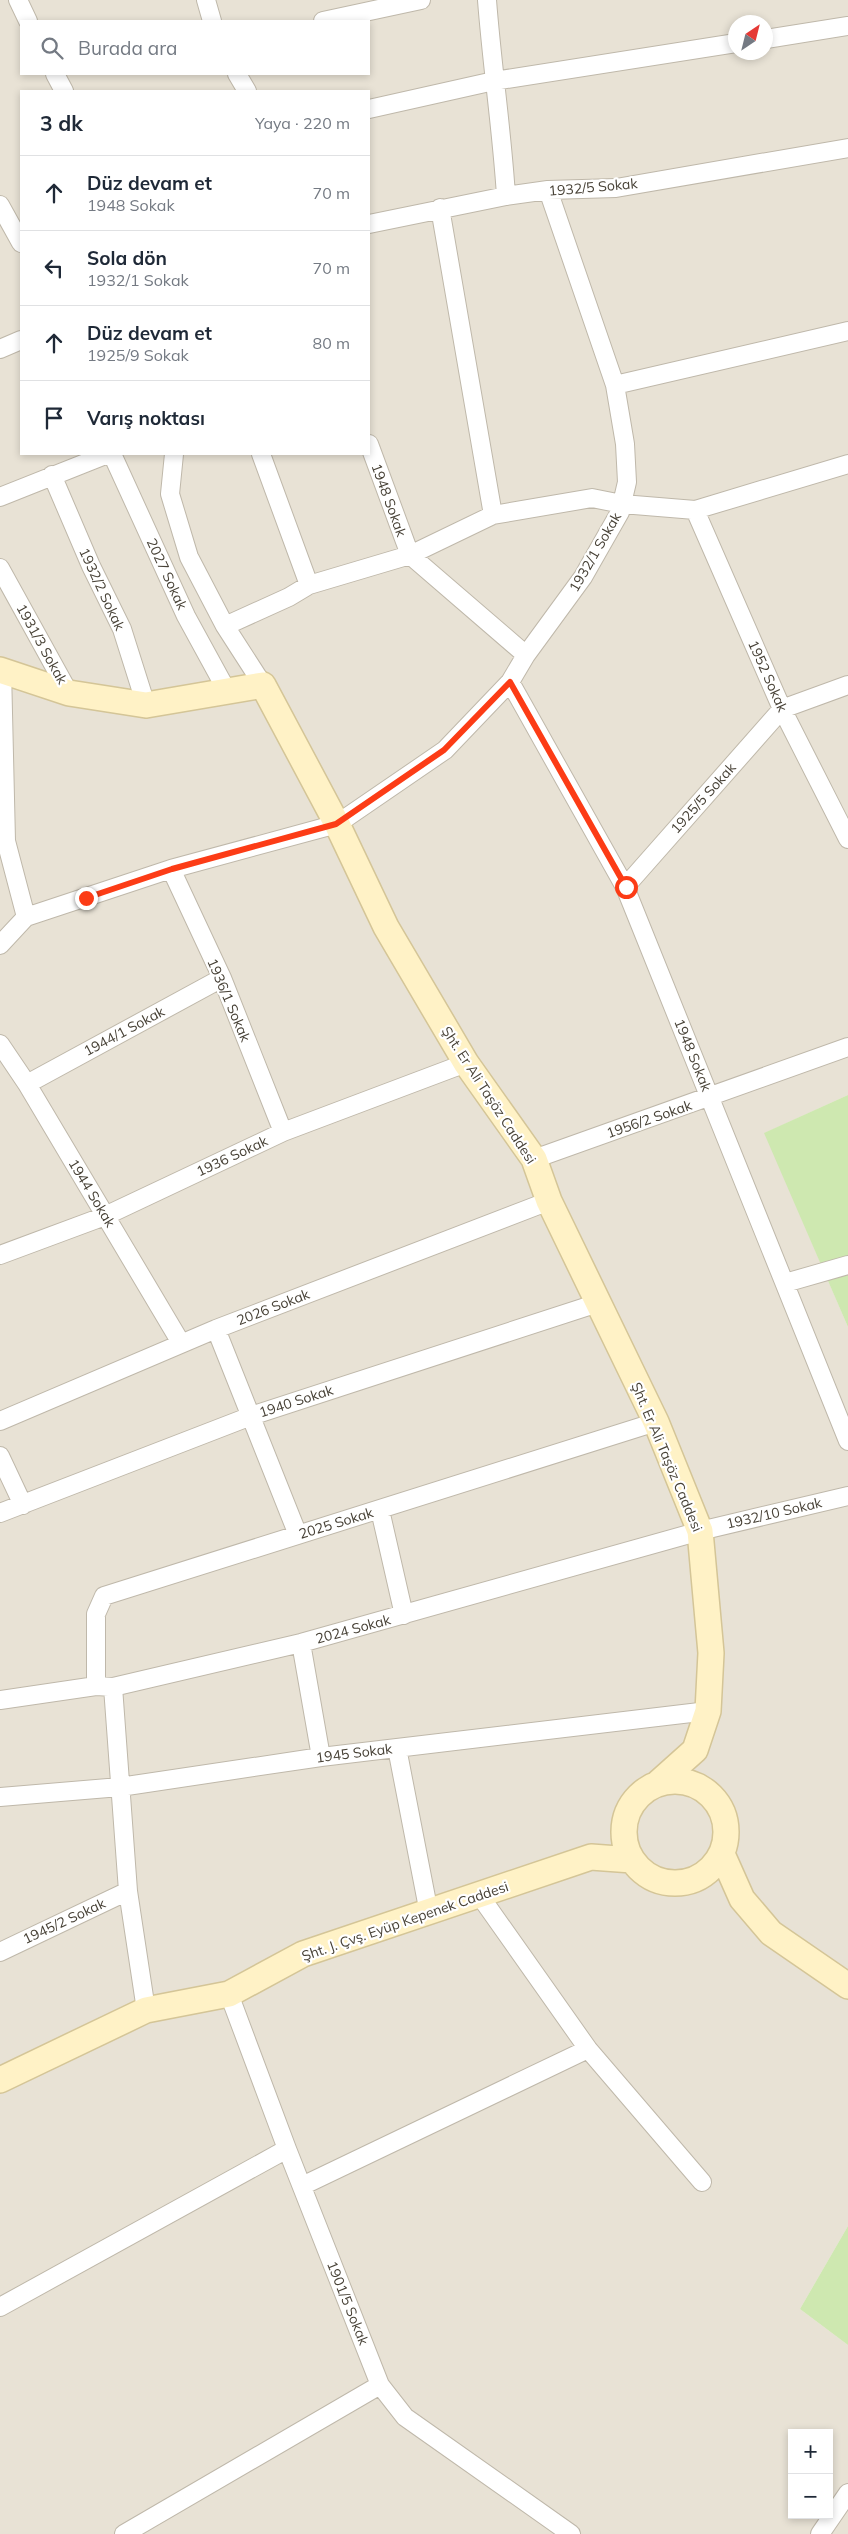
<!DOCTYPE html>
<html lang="tr">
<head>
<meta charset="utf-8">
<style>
	:root { --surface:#fff; --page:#f2f2f3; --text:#1f2937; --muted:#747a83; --line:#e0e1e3 }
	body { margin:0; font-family:Mulish,sans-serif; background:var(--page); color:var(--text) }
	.controls { position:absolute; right:15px; bottom:15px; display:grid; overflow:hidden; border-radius:0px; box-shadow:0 2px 8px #0003 }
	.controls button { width:45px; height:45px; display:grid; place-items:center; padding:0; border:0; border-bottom:1px solid var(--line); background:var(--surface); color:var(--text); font:25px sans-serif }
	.compass { position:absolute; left:728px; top:15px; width:45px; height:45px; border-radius:50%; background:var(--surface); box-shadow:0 2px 8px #0003; rotate:35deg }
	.stop { position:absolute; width:15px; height:15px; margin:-11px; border:4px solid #fc3c16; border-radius:50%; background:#fff }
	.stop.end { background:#fc3c16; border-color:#fff; box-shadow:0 1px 5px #0008 }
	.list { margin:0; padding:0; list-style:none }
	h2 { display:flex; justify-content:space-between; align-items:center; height:65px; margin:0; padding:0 20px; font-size:21px }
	h2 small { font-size:16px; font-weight:400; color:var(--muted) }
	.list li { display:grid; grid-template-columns:32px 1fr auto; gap:15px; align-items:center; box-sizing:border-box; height:75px; padding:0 20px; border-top:1px solid var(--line) }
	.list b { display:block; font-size:19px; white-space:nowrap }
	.list p { margin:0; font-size:16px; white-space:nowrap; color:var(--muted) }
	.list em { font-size:16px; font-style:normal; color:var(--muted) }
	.icon { flex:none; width:28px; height:28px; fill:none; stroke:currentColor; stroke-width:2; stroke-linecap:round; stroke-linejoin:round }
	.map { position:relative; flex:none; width:848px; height:2534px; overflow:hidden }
	.search { position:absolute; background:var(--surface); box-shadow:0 2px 8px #0003; left:20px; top:20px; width:350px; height:55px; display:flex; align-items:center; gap:12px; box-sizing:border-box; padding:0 18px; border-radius:0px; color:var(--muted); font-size:19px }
	.panel { position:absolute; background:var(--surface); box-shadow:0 2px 8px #0003; left:20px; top:90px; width:350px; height:365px; border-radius:0px }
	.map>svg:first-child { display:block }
	.residential { fill:#e8e2d5; fill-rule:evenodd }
	.green { fill:#cee8b0 }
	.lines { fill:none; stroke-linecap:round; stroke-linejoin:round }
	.street-casing { stroke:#bfb8aa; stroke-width:20 }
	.secondary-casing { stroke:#d4c597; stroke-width:28 }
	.street { stroke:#fff; stroke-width:18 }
	.secondary { stroke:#fff2c6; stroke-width:25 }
	.route { stroke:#fc3c16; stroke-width:6 }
	.labels { text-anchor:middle; stroke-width:4.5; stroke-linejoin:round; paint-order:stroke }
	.street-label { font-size:14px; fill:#474136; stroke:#fff }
</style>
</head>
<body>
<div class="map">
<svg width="848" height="2534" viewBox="0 0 848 2534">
	<rect width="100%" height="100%" fill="#f4f0e7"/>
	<!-- residential -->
	<path class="residential" d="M 0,0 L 848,0 L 848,1095 L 765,1133 L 848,1327 L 848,2226 L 800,2309 L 848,2345 L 848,2534 L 0,2534 ZM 21,21 L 369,21 L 369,74 L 21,74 ZM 736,22 L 766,22 L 766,52 L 736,52 ZM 21,91 L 369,91 L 369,454 L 21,454 ZM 792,2433 L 829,2433 L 829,2515 L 792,2515 Z"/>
	<!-- green -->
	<path class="green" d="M 848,1095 L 848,1327 L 764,1133 Z
		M 848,2226 L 848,2345 L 800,2309 Z"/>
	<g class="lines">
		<defs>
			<path id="street" d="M 18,0 L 28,21
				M 206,0 L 212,21
				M 487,0 C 492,66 502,131 506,196
				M 323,21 L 421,0
				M 766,39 L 848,26
				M 55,74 L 64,91
				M 237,74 L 247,91
				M 369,109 L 494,81 L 736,43
				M 0,205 L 21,243
				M 440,208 L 493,515
				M 369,224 L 506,196 L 548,190 L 616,188 L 848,148
				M 0,349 L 21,340
				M 615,385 L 848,331
				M 369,444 L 410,555 L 526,655
				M 112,454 L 186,616 L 227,691
				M 174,454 L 170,494 L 189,557 L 225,626 L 263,685
				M 261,454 L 309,585
				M 52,475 L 91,566 L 122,629 L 146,705
				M 0,497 L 108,454
				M 695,510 L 782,709 L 848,839
				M 0,568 L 69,693
				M 225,626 L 289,597 L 309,585 L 410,555 L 493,515 L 592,498 L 622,504 L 695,510 L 848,464
				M 2,670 L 6,841 L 26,917
				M 510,682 L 625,887 L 848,1441
				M 171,869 L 222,978 L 283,1132
				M 625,887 L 782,709 L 848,685
				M 0,945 L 26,917 L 171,869 L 337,824 L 445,750 L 510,682 L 526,655 L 583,577 L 620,512 L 627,482 L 625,444 L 615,385 L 548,190
				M 0,1044 L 27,1084 L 181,1343
				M 27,1084 L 222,978
				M 534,1159 L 848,1047
				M 0,1255 L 105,1216 L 283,1132 L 466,1063
				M 785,1283 L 848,1265
				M 216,1329 L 298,1535
				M 0,1421 L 216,1329 L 549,1201
				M 0,1456 L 23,1505
				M 380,1510 L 404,1615
				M 0,1513 L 251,1416 L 598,1303
				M 301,1643 L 321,1757
				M 96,1686 L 96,1614 L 104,1596 L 656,1422
				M 113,1687 L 128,1891 L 146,2010
				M 0,1700 L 96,1686 L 113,1687 L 301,1643 L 700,1531 L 848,1496
				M 397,1748 L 429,1913
				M 0,1797 L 120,1787 L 321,1757 L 708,1711
				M 480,1896 L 588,2049 L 702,2182
				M 0,1952 L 128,1891
				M 229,1994 L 287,2149 L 380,2385 L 405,2417 L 571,2534
				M 302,2186 L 588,2049
				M 0,2307 L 287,2149
				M 124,2534 L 380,2385
				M 820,2534 L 848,2493"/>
			<path id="secondary" d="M 0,670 L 69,693 L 146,705 L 263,685 L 337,824 L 386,927 L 466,1063 L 534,1159 L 549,1201 L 656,1422 L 700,1531 L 711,1653 L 708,1711 L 695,1750 L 657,1784
				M624 1832a51 51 0 1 1 102 0a51 51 0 1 1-102 0Z
				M 722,1854 L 742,1899 L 771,1933 L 848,1986
				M 0,2080 L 146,2010 L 229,1994 L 303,1954 L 591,1857 L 632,1860"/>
		</defs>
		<!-- street casing -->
		<use href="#street" class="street-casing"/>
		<!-- secondary casing -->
		<use href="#secondary" class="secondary-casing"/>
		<!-- street -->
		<use href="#street" class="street"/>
		<!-- secondary -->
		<use href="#secondary" class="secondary"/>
	</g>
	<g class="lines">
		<!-- route -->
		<path class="route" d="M 86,898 L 172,869 L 336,824 L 444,750 L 510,682 L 626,887"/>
	</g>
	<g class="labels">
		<!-- street labels -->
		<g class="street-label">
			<text transform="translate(593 187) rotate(-5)" y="5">1932/5 Sokak</text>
			<text transform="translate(389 500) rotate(70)" y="5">1948 Sokak</text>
			<text transform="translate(595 552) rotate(-60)" y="5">1932/1 Sokak</text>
			<text transform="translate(167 574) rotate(65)" y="5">2027 Sokak</text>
			<text transform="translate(102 589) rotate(65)" y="5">1932/2 Sokak</text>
			<text transform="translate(42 644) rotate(61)" y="5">1931/3 Sokak</text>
			<text transform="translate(768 676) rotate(66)" y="5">1952 Sokak</text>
			<text transform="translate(703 798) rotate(-48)" y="5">1925/5 Sokak</text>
			<text transform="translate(229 1000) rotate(67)" y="5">1936/1 Sokak</text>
			<text transform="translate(124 1031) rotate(-28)" y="5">1944/1 Sokak</text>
			<text transform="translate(693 1055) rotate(68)" y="5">1948 Sokak</text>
			<text transform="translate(489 1095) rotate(57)" y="5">Şht. Er Ali Taşöz Caddesi</text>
			<text transform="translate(649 1119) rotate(-19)" y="5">1956/2 Sokak</text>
			<text transform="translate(232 1156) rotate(-25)" y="5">1936 Sokak</text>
			<text transform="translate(92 1193) rotate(59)" y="5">1944 Sokak</text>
			<text transform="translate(273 1307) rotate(-21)" y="5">2026 Sokak</text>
			<text transform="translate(296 1401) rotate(-18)" y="5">1940 Sokak</text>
			<text transform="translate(667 1457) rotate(67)" y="5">Şht. Er Ali Taşöz Caddesi</text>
			<text transform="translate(774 1513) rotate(-13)" y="5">1932/10 Sokak</text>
			<text transform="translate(336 1523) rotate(-17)" y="5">2025 Sokak</text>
			<text transform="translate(353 1629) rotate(-15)" y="5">2024 Sokak</text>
			<text transform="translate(354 1753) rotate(-7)" y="5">1945 Sokak</text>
			<text transform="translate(64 1921) rotate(-25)" y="5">1945/2 Sokak</text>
			<text transform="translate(405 1921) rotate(-19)" y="5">Şht. J. Çvş. Eyüp Kepenek Caddesi</text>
			<text transform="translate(348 2303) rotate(68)" y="5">1901/5 Sokak</text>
		</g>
	</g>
</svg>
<div class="controls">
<button>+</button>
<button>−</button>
</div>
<svg class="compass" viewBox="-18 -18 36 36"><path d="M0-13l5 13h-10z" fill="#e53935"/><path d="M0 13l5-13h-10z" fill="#747a83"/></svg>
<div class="stop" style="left:626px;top:887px"></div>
<div class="stop end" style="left:86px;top:898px"></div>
<div class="search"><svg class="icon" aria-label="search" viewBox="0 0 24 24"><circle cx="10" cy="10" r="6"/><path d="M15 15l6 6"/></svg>Burada ara</div>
<section class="panel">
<h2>3 dk<small>Yaya · 220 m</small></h2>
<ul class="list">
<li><svg class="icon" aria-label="ahead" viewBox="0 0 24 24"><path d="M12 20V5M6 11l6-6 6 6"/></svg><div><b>Düz devam et</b><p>1948 Sokak</p></div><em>70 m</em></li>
<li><svg class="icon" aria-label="left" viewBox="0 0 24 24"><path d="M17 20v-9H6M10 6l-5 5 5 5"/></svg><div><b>Sola dön</b><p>1932/1 Sokak</p></div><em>70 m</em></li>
<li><svg class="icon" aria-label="ahead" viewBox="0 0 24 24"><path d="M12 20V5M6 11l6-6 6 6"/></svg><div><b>Düz devam et</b><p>1925/9 Sokak</p></div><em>80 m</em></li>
<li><svg class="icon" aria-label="arrive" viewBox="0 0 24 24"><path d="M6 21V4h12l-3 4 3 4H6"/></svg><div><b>Varış noktası</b></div></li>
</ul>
</section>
</div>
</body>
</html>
